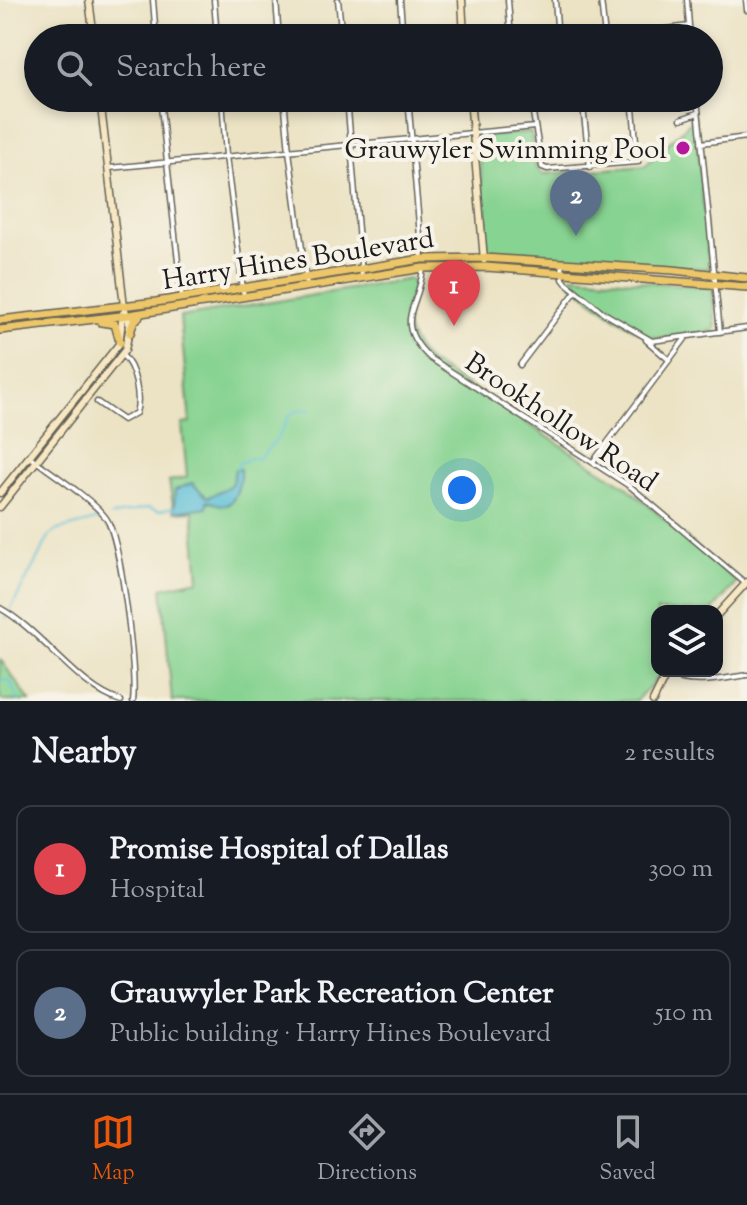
<!DOCTYPE html>
<html lang="en">
<head>
<meta charset="utf-8">
<style>
	:root { --surface:#171b24; --page:#20242c; --text:#f1f3f6; --muted:#9ea1a6; --line:#363941; --accent:#ea580c }
	body { margin:0; font-family:"Sorts Mill Goudy",serif; background:var(--page); color:var(--text) }
	.controls { position:absolute; right:24px; bottom:24px; display:grid; overflow:hidden; border-radius:16px; box-shadow:0 4px 12px #0003 }
	.controls button { width:72px; height:72px; display:grid; place-items:center; padding:0; border:0; border-bottom:2px solid var(--line); background:var(--surface); color:var(--text); font:40px sans-serif }
	.you { position:absolute; left:462px; top:490px; width:28px; height:28px; margin:-20px; border:6px solid #fff; border-radius:50%; background:#1a73e8; box-shadow:0 0 0 12px #1a73e833 }
	.badge { display:grid; place-items:center; width:52px; height:52px; border-radius:50%; background:var(--accent); color:#fff; font-size:26px; font-weight:700 }
	.pin { position:absolute; translate:-50% -66px; filter:drop-shadow(0 2px 4px #0008) }
	.pin::after { content:''; position:absolute; top:42px; width:28px; height:24px; background:inherit; clip-path:polygon(0 0,100% 0,50% 100%) }
	.list { margin:0; padding:0; list-style:none }
	h2 { display:flex; justify-content:space-between; align-items:center; height:104px; margin:0; padding:0 32px; font-size:34px }
	h2 small { font-size:26px; font-weight:400; color:var(--muted) }
	.list li { display:grid; grid-template-columns:52px 1fr auto; gap:24px; align-items:center; box-sizing:border-box; height:128px; margin:0 16px 16px; padding:0 16px; border:2px solid var(--line); border-radius:16px }
	.list b { display:block; font-size:30px; white-space:nowrap }
	.list p { margin:0; font-size:26px; white-space:nowrap; color:var(--muted) }
	.list em { font-size:26px; font-style:normal; color:var(--muted) }
	.icon { flex:none; width:44px; height:44px; fill:none; stroke:currentColor; stroke-width:2; stroke-linecap:round; stroke-linejoin:round }
	.map { position:relative; flex:none; width:747px; height:701px; overflow:hidden }
	.search { position:absolute; background:var(--surface); box-shadow:0 4px 12px #0003; left:24px; right:24px; top:24px; height:88px; display:flex; align-items:center; gap:20px; box-sizing:border-box; padding:0 28px; border-radius:44px; color:var(--muted); font-size:30px }
	.sheet { height:392px; background:var(--surface) }
	nav { display:flex; justify-content:space-around; align-items:center; box-sizing:border-box; height:112px; border-top:2px solid var(--line); background:var(--surface); font-size:22px; color:var(--muted) }
	nav a { display:grid; justify-items:center; gap:4px }
	nav .on { color:var(--accent) }
	.map>svg:first-child { display:block }
	.green { fill:#87d391; stroke:#527856; stroke-width:2 }
	.water { fill:#59bed6; stroke:#3a6d79; stroke-width:2 }
	.lines { fill:none; stroke-linecap:round; stroke-linejoin:round }
	.stream { stroke:#59bed6; stroke-width:2 }
	.street-casing { stroke:#656257; stroke-width:7 }
	.secondary-casing { stroke:#656257; stroke-width:9 }
	.primary-casing { stroke:#656257; stroke-width:10 }
	.street { stroke:#fff; stroke-width:4 }
	.secondary { stroke:#f7e8c3; stroke-width:6 }
	.primary { stroke:#ecc669; stroke-width:7 }
	.poi-dot { fill:#b5179e; stroke:#f7f3e8; stroke-width:3 }
	.labels { text-anchor:middle; stroke-width:8; stroke-linejoin:round; paint-order:stroke }
	.poi-label { font-size:28px; fill:#1c1c1c; stroke:#f7f3e8; text-anchor:end }
	.street-label { font-size:28px; fill:#1c1c1c; stroke:#f7f3e8 }
</style>
</head>
<body>
<div class="map">
<svg width="747" height="701" viewBox="0 0 747 701">
	<rect width="100%" height="100%" fill="#f7f3e8"/>
	<filter id="ink" filterUnits="userSpaceOnUse"><feTurbulence type="fractalNoise" baseFrequency=".0125" numOctaves="2"/><feDisplacementMap in="SourceGraphic" scale="16" xChannelSelector="R" yChannelSelector="G"/><feConvolveMatrix kernelMatrix="1 2 1 2 8 2 1 2 1" color-interpolation-filters="sRGB"/></filter>
	<filter id="wash" filterUnits="userSpaceOnUse"><feTurbulence type="fractalNoise" baseFrequency=".006" numOctaves="4" result="noise"/><feDisplacementMap in="SourceGraphic" scale="32" xChannelSelector="R" yChannelSelector="G"/><feGaussianBlur stdDeviation="1.8" result="paint"/><feColorMatrix in="noise" values="0 0 0 0 0 0 0 0 0 0 0 0 0 0 0 0 0 1.4 0 .05"/><feComposite in="paint" operator="in"/></filter>
	<g filter="url(#wash)">
		<rect width="100%" height="100%" fill="#ece3c5"/>
		<!-- green -->
		<path class="green" d="M 695,117 L 709,269 L 491,254 L 487,250 L 478,137 L 531,132 L 536,167 L 543,174 L 645,166 Z
			M 573,276 L 710,287 L 712,289 L 716,328 L 714,331 C 696,333 675,339 657,338 C 637,337 588,297 571,283 L 570,279 Z
			M 410,279 L 414,284 C 402,318 402,334 428,361 L 626,486 L 737,582 L 712,611 L 657,611 L 657,671 L 662,671 C 653,688 646,688 636,701 L 172,701 L 162,588 L 199,580 L 193,511 L 174,512 L 169,481 L 187,477 L 182,424 L 190,423 L 180,317 Z
			M 0,659 L 30,701 L 3,701 L 0,697 Z"/>
		<!-- water -->
		<path class="water" d="M 235,469 L 240,469 C 241,479 237,502 226,505 C 219,506 213,502 207,501 L 207,507 L 174,512 L 175,490 L 192,483 L 207,497 C 211,497 214,494 218,492 C 232,485 232,487 235,469 Z"/>
		<g class="lines">
			<!-- stream -->
			<path class="stream" d="M 237,469 L 239,463 L 251,458 L 258,459 C 263,452 270,447 276,440 C 290,423 281,409 311,410
				M 111,516 L 148,508 L 158,511 L 176,507
				M 6,618 L 50,535 L 58,530 L 100,519
				M 0,679 L 10,681 L 19,701"/>
		</g>
	</g>
	<g filter="url(#ink)">
		<g class="lines">
			<defs>
				<path id="street" d="M 153,0 L 156,38
					M 214,0 L 217,38
					M 276,0 L 279,38
					M 338,0 L 342,38
					M 400,0 L 403,38
					M 508,0 L 510,26 L 517,38
					M 555,0 L 558,38
					M 601,0 L 605,37
					M 687,0 L 690,38
					M 746,0 L 747,10
					M 600,38 L 689,26
					M 160,98 L 182,298
					M 222,98 L 226,156 L 244,297
					M 284,98 L 289,151 L 307,286
					M 347,98 L 362,277
					M 408,98 L 422,259
					M 582,98 L 590,167
					M 697,98 L 720,332
					M 532,107 L 542,167 L 547,169 L 638,162 L 632,98
					M 681,119 L 698,113
					M 701,143 L 747,137
					M 109,168 L 535,127
					M 562,263 L 563,279 L 566,283 L 604,313 L 652,341 L 747,328
					M 423,268 C 420,308 391,321 430,358 L 631,487 L 745,583
					M 646,340 L 669,360
					M 520,365 L 576,291
					M 97,402 L 123,420 L 136,413 C 141,397 135,366 122,355
					M 29,456 C 50,472 91,498 106,518 C 121,539 137,673 133,701
					M 593,462 L 685,339
					M 0,608 C 43,632 79,689 121,701
					M 673,671 L 688,680
					M 667,674 C 693,686 720,679 747,675"/>
				<path id="secondary" d="M 89,0 L 94,38
					M 462,0 L 464,38
					M 470,98 L 484,260
					M 0,493 L 119,344 L 123,313
					M 0,507 L 125,350 L 130,326 L 124,306 L 100,98
					M 717,615 L 747,582
					M 653,701 L 668,671"/>
				<path id="primary" d="M 0,320 L 156,302 L 422,259 L 484,258 L 673,270 L 747,278
					M 101,322 L 115,324 L 120,342
					M 0,330 L 129,315 L 423,268 L 486,267 L 747,287
					M 130,333 L 133,323 L 140,315"/>
			</defs>
			<!-- street casing -->
			<use href="#street" class="street-casing"/>
			<!-- secondary casing -->
			<use href="#secondary" class="secondary-casing"/>
			<!-- primary casing -->
			<use href="#primary" class="primary-casing"/>
			<!-- street -->
			<use href="#street" class="street"/>
			<!-- secondary -->
			<use href="#secondary" class="secondary"/>
			<!-- primary -->
			<use href="#primary" class="primary"/>
		</g>
	</g>
	<!-- markers -->
	<circle class="poi-dot" cx="683" cy="148" r="8"/>
	<g class="labels">
		<!-- poi labels -->
		<g class="poi-label">
			<text x="667" y="158">Grauwyler Swimming Pool</text>
		</g>
		<!-- street labels -->
		<g class="street-label">
			<text transform="translate(298 258) rotate(-9)" y="10">Harry Hines Boulevard</text>
			<text transform="translate(562 421) rotate(34)" y="10">Brookhollow Road</text>
		</g>
	</g>
</svg>
<div class="controls">
<button><svg class="icon" aria-label="layers" viewBox="0 0 24 24"><path d="M12 4l9 5-9 5-9-5zM3 14l9 5 9-5"/></svg></button>
</div>
<div class="you"></div>
<div class="pin badge" style="left:454px;top:326px;background:#e0444e">1</div>
<div class="pin badge" style="left:576px;top:236px;background:#5c6f8a">2</div>
<div class="search"><svg class="icon" aria-label="search" viewBox="0 0 24 24"><circle cx="10" cy="10" r="6"/><path d="M15 15l6 6"/></svg>Search here</div>
</div>
<section class="sheet">
<h2>Nearby<small>2 results</small></h2>
<ul class="list">
<li><span class="badge" style="background:#e0444e">1</span><div><b>Promise Hospital of Dallas</b><p>Hospital</p></div><em>300 m</em></li>
<li><span class="badge" style="background:#5c6f8a">2</span><div><b>Grauwyler Park Recreation Center</b><p>Public building · Harry Hines Boulevard</p></div><em>510 m</em></li>
</ul>
</section>
<nav>
<a class="on"><svg class="icon" aria-label="map" viewBox="0 0 24 24"><path d="M3 6l6-2 6 2 6-2v14l-6 2-6-2-6 2zM9 4v14M15 6v14"/></svg>Map</a>
<a><svg class="icon" aria-label="directions" viewBox="0 0 24 24"><path d="M12 3l9 9-9 9-9-9zM9 14v-3h6M13 9l2 2-2 2"/></svg>Directions</a>
<a><svg class="icon" aria-label="saved" viewBox="0 0 24 24"><path d="M7 4h10v16l-5-4-5 4z"/></svg>Saved</a>
</nav>
</body>
</html>
